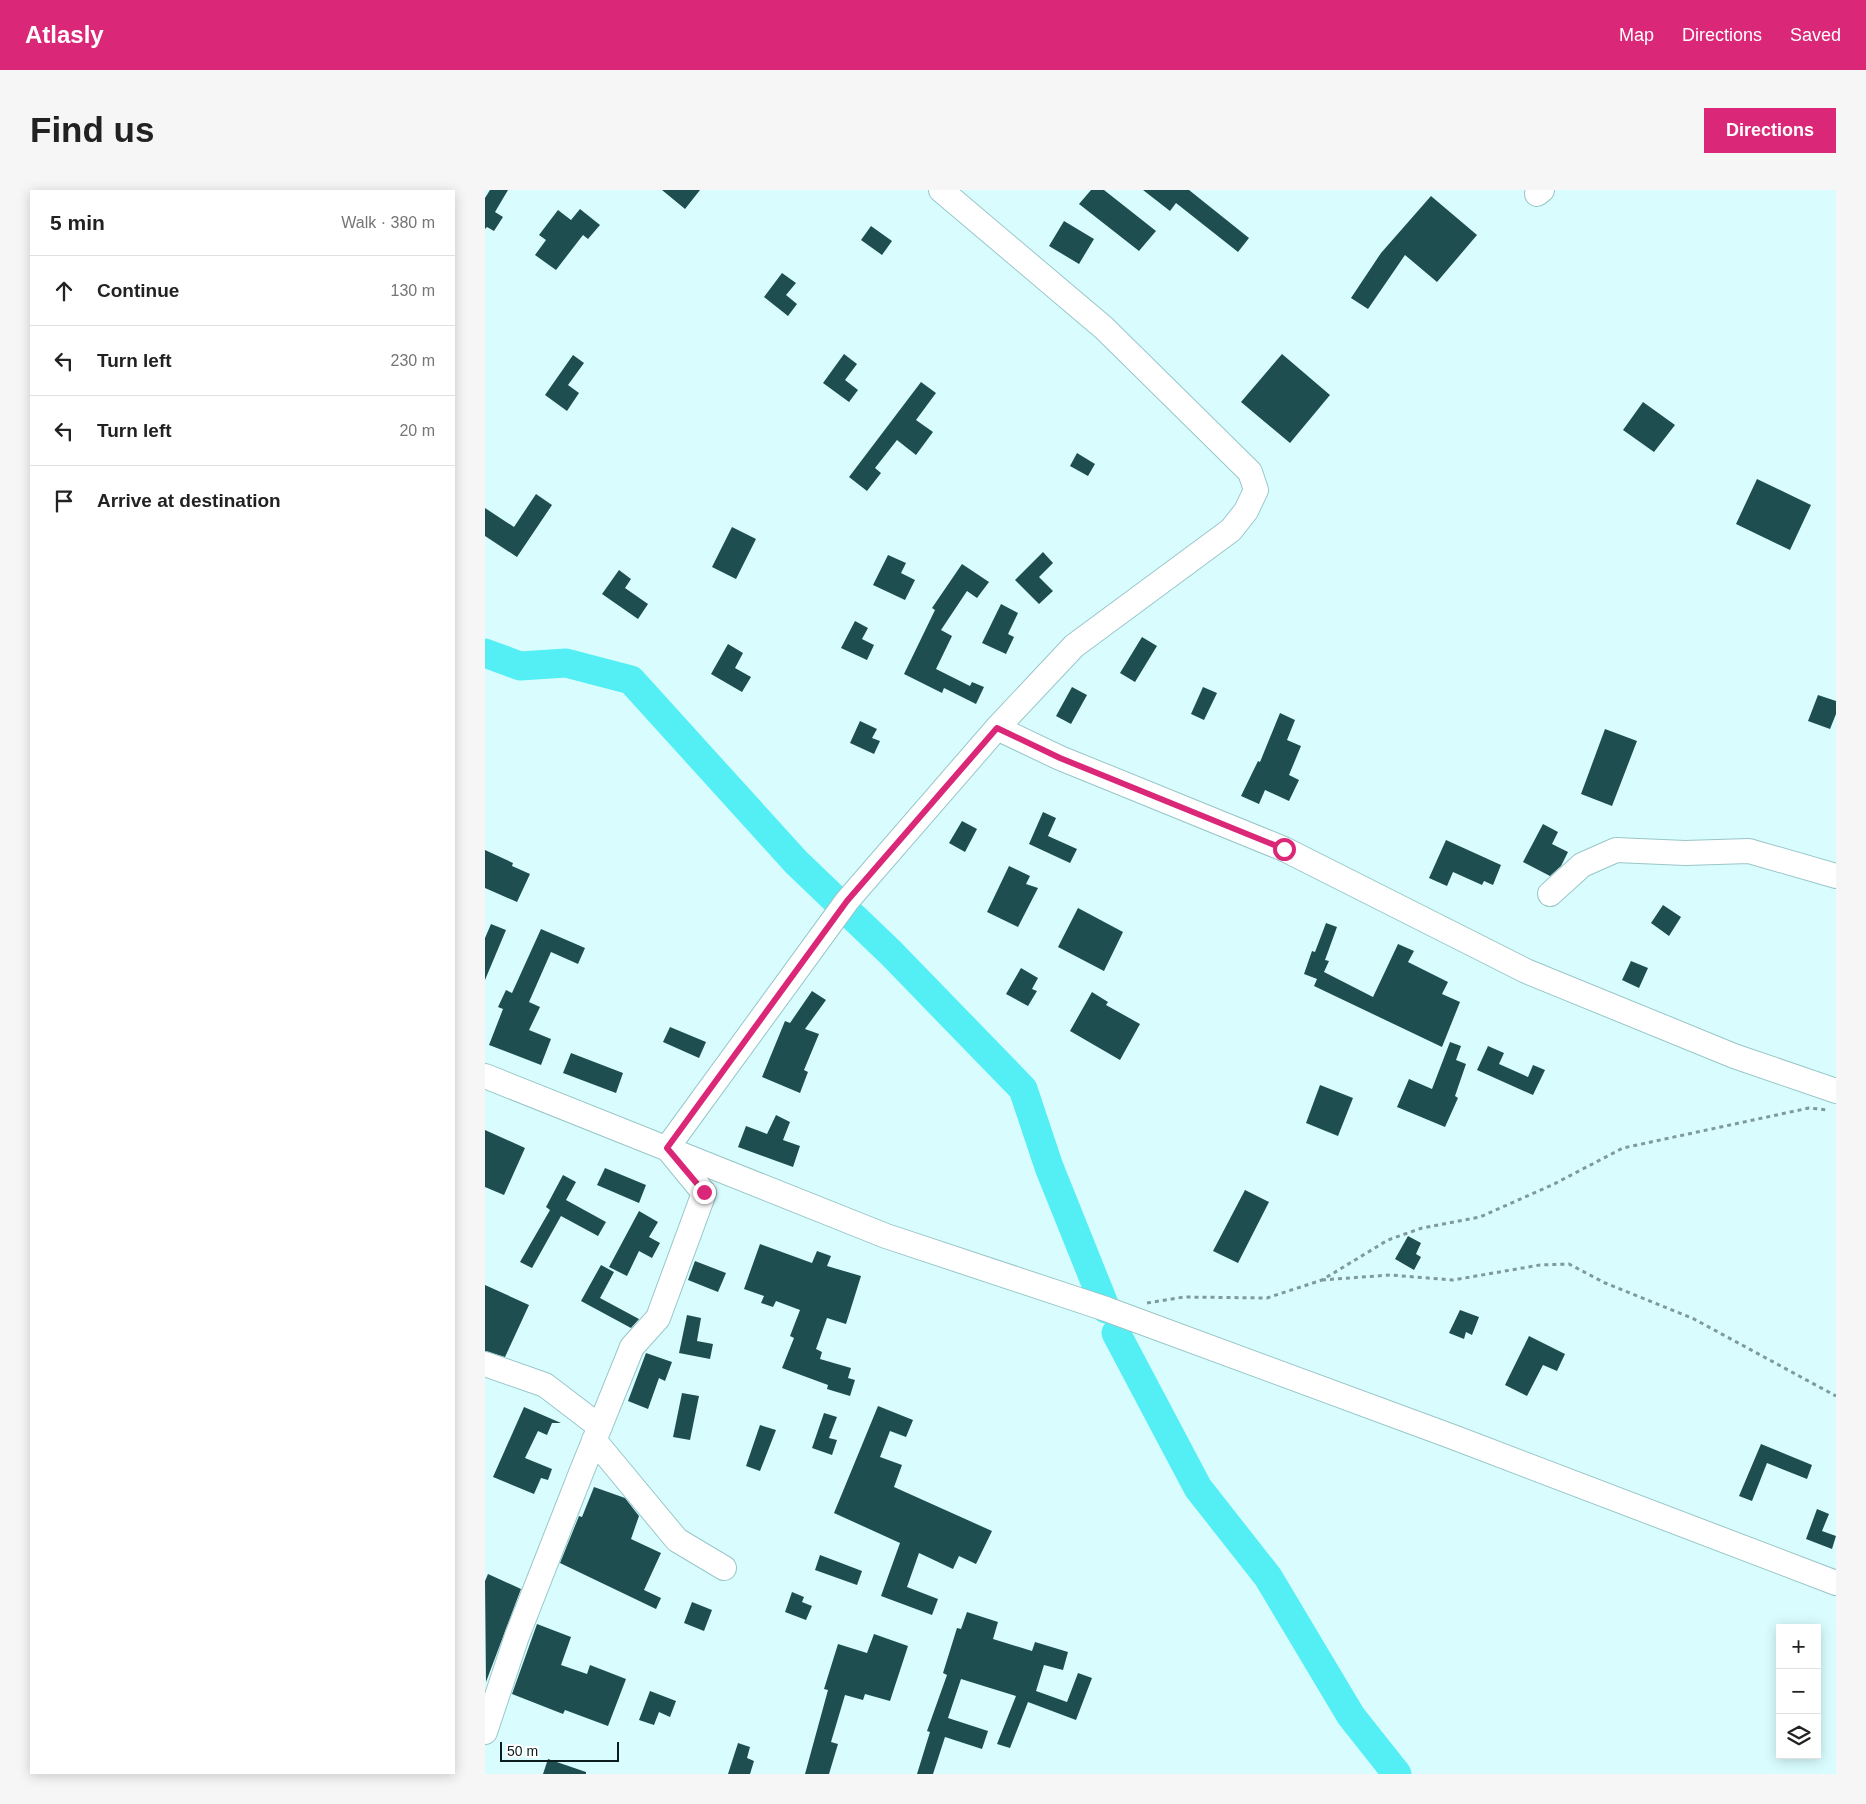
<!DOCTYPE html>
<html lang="en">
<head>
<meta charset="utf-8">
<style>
	:root { --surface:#fff; --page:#f6f6f6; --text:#222; --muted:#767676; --line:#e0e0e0; --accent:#db2777 }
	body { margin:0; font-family:Arial,sans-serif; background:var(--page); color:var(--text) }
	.controls { position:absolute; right:15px; bottom:15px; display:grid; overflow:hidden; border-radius:0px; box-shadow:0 2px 12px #0003 }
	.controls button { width:45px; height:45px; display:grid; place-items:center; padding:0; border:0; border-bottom:1px solid var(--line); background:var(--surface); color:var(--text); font:25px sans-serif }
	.scale { position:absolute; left:15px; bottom:12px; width:119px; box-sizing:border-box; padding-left:5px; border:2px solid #0b1d1e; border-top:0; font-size:14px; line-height:18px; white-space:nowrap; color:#0b1d1e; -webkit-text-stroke:4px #fff; paint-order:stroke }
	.stop { position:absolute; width:15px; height:15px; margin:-11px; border:4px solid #db2777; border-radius:50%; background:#fff }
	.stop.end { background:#db2777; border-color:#fff; box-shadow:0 1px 5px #0008 }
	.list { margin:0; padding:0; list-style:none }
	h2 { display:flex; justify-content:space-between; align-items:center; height:65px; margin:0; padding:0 20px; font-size:21px }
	h2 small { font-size:16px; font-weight:400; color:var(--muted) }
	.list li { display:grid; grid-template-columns:32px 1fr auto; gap:15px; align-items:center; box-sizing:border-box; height:70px; padding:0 20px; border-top:1px solid var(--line) }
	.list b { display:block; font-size:19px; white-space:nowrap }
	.list em { font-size:16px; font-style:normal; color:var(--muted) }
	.icon { flex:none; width:28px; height:28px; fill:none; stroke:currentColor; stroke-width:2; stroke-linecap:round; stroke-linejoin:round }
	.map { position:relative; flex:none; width:1351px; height:1584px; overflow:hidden; border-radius:0px }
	header { display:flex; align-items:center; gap:30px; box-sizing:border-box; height:70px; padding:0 25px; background:var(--accent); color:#fff }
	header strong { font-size:24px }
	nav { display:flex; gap:28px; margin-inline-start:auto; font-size:18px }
	.intro { display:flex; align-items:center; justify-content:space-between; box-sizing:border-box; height:120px; padding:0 30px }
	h1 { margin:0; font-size:35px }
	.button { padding:12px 22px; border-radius:0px; background:var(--accent); color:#fff; font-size:18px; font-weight:700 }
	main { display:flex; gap:30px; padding:0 30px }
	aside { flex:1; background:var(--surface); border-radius:0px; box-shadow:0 2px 12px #0003 }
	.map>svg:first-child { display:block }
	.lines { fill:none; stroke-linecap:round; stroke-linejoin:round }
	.river { stroke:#53eff5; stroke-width:29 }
	.building { fill:#1e4e50 }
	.minor-casing { stroke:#99c6c8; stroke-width:26 }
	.path { stroke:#7e9a9b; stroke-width:3; stroke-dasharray:4 4; stroke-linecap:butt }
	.minor { stroke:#fff; stroke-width:24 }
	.route { stroke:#db2777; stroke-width:6 }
</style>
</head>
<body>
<header>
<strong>Atlasly</strong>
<nav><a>Map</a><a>Directions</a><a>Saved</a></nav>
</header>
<div class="intro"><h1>Find us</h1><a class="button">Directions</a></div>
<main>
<aside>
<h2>5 min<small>Walk · 380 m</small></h2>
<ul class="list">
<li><svg class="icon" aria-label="ahead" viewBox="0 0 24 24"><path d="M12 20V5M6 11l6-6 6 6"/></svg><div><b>Continue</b></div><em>130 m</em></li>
<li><svg class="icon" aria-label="left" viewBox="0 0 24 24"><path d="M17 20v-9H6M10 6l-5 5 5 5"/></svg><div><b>Turn left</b></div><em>230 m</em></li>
<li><svg class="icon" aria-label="left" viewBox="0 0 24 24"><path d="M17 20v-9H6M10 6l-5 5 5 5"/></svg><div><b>Turn left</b></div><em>20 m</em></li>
<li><svg class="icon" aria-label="arrive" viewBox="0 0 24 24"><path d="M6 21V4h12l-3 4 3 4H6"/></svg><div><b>Arrive at destination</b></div></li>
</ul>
</aside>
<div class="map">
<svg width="1351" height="1584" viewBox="0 0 1351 1584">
	<rect width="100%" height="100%" fill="#d9fdff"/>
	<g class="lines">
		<!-- river -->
		<path class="river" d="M 0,463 L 35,476 L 81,473 L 146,490 L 311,672 L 406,763 L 538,899 L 564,977 L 621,1119
			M 631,1143 L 713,1298 L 783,1387 L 866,1526 L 912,1584"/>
	</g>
	<!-- building -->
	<path class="building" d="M 5,0 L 23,0 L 10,22 L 18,27 L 9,41 L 2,37 L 0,39 L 0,8 Z
		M 177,0 L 215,0 L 200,19 Z
		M 606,0 L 619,0 L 671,41 L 654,61 L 594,14 Z
		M 658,0 L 704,0 L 764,48 L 753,62 L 691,13 L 685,21 Z
		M 946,6 L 992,45 L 952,92 L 920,65 L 883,119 L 866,108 L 896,63 Z
		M 95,19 L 115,35 L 103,49 L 98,45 L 71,80 L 50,65 L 61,50 L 54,45 L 73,20 L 86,30 Z
		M 579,31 L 609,49 L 594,74 L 564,56 Z
		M 386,36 L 407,51 L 397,65 L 376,50 Z
		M 297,83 L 311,93 L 301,105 L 312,114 L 303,126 L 279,107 Z
		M 359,164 L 372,174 L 360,190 L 373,200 L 364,212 L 338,193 Z
		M 797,164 L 845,205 L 805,253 L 756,212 Z
		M 88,165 L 99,173 L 83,195 L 94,203 L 82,221 L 60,205 Z
		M 436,192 L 451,203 L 431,230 L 448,242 L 431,265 L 412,250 L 390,278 L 396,283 L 382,301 L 364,287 Z
		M 1158,212 L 1190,235 L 1169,262 L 1138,240 Z
		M 592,263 L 610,274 L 603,286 L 585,276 Z
		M 1272,289 L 1326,315 L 1305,360 L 1251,334 Z
		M 51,304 L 67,315 L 32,367 L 0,346 L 0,318 L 29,337 Z
		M 247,337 L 271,349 L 251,389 L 227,377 Z
		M 558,362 L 568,373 L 554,387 L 568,401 L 554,414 L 530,390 Z
		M 403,365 L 421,373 L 416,383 L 430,390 L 420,410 L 388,395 Z
		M 477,374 L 504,392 L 492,408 L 482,401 L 456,440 L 467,446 L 451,479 L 485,496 L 487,492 L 499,497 L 491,514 L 459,498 L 457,503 L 419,484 L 450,420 L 447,418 Z
		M 134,380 L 146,389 L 140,398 L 163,414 L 153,429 L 117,404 Z
		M 516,414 L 533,423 L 523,444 L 529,447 L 521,464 L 497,453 Z
		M 370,431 L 383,438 L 377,449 L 389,455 L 382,470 L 356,458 Z
		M 657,447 L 672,456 L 650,492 L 635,483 Z
		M 243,454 L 258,463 L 250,478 L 266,487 L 257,502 L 226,484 Z
		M 587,497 L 602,505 L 586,534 L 571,526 Z
		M 718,497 L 732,503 L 719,530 L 706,524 Z
		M 1333,505 L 1351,511 L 1351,524 L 1345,539 L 1323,531 Z
		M 795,523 L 810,530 L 802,550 L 816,556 L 804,585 L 814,590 L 804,611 L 780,600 L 774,614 L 756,606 L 773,571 L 775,572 Z
		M 375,531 L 392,539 L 387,548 L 395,551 L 389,564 L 365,553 Z
		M 1120,539 L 1152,551 L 1127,616 L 1096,604 Z
		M 558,622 L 571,628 L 563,646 L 592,659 L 585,673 L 544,654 Z
		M 477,631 L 492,639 L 480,662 L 464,653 Z
		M 1058,634 L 1073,642 L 1067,654 L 1083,662 L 1076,676 L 1065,686 L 1038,672 Z
		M 961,650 L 1016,675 L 1008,695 L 999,691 L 997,695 L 968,682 L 962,696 L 944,688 Z
		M 0,660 L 28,673 L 27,676 L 45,684 L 32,712 L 0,698 Z
		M 524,676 L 545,686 L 541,694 L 553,698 L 533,737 L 502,722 Z
		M 1178,715 L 1196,727 L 1184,746 L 1166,733 Z
		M 593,718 L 638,742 L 619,781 L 573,757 Z
		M 841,733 L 852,737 L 840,770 L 844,771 L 839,782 L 888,807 L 913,754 L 929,761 L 923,772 L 963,792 L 957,804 L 975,812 L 957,857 L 829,796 L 832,789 L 819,784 L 827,761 L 830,762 Z
		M 6,734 L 21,740 L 0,790 L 0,748 Z
		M 56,739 L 100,758 L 93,774 L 66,762 L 44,812 L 55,817 L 44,840 L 66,849 L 56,875 L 4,855 L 18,819 L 13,817 L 21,800 L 27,803 Z
		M 1146,771 L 1163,778 L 1154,798 L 1137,790 Z
		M 536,778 L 553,788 L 547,799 L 552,801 L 543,816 L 521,804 Z
		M 327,801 L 341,810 L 320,839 L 334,844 L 319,880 L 323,882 L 315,903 L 277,887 L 300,831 L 305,833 Z
		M 607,802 L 623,812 L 621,815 L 655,834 L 635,870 L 585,841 Z
		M 185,837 L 221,852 L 214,868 L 178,852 Z
		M 965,852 L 976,856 L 971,870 L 981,874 L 970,906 L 973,908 L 960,937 L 912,917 L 924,889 L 947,899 Z
		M 1003,856 L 1019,863 L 1014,874 L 1043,887 L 1048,875 L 1060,880 L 1048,905 L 992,880 Z
		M 86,863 L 138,883 L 131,903 L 78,883 Z
		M 835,895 L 868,908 L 853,946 L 821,933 Z
		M 291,925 L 305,932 L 298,950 L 315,956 L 308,977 L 253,957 L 261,936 L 282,944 Z
		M 0,940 L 40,958 L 19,1005 L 0,997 Z
		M 120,978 L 161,995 L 154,1013 L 112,995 Z
		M 78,985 L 91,992 L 81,1010 L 121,1032 L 113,1046 L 76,1026 L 47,1078 L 35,1072 L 65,1020 L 61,1017 Z
		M 760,1000 L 784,1012 L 753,1073 L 728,1061 Z
		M 154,1021 L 173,1032 L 164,1047 L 175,1053 L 167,1068 L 154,1061 L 142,1086 L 124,1077 Z
		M 923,1046 L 936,1053 L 931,1064 L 936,1067 L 929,1080 L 910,1069 Z
		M 275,1054 L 327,1073 L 332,1061 L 346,1066 L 342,1076 L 376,1086 L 361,1134 L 342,1128 L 331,1159 L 337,1162 L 335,1169 L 366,1178 L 363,1188 L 370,1190 L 365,1206 L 342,1199 L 343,1195 L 297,1178 L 309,1148 L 305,1146 L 315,1120 L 291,1111 L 288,1117 L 276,1113 L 279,1106 L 259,1099 Z
		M 210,1071 L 241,1083 L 233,1102 L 203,1090 Z
		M 116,1075 L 129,1082 L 115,1108 L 154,1129 L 146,1138 L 96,1111 Z
		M 0,1095 L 44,1115 L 20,1167 L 0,1161 Z
		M 975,1120 L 994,1127 L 987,1145 L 981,1142 L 979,1149 L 964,1143 Z
		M 202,1125 L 216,1128 L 212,1151 L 228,1154 L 225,1169 L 194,1163 Z
		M 1044,1146 L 1080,1164 L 1072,1181 L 1058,1175 L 1042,1206 L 1020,1195 Z
		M 161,1163 L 187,1172 L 180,1191 L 174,1188 L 163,1219 L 143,1211 Z
		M 197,1203 L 214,1206 L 205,1250 L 188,1247 Z
		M 393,1216 L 428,1230 L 421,1247 L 405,1241 L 395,1267 L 417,1275 L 409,1297 L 507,1341 L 491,1374 L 474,1366 L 468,1379 L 434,1363 L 422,1397 L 453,1409 L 447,1425 L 396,1406 L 415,1353 L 349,1323 Z
		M 39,1217 L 76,1233 L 67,1233 L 62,1245 L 53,1241 L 40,1268 L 67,1279 L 63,1290 L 56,1288 L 49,1304 L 8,1287 Z
		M 339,1223 L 352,1227 L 344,1248 L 352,1250 L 347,1265 L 327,1258 Z
		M 275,1235 L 291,1240 L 275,1281 L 261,1276 Z
		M 1276,1254 L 1327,1275 L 1322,1289 L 1282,1273 L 1267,1311 L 1254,1306 Z
		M 109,1297 L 140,1308 L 154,1326 L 146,1349 L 176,1363 L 159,1400 L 176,1408 L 171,1419 L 75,1373 L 94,1326 L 97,1327 Z
		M 1332,1319 L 1344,1324 L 1337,1341 L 1351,1346 L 1347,1359 L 1321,1349 Z
		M 335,1365 L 377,1381 L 372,1395 L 330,1380 Z
		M 3,1384 L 36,1399 L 1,1492 L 0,1391 Z
		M 307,1402 L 319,1407 L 317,1412 L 327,1416 L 321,1430 L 300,1422 Z
		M 207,1412 L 227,1420 L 219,1441 L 199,1433 Z
		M 482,1422 L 513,1432 L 508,1449 L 547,1461 L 550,1452 L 583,1462 L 578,1480 L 559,1475 L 551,1501 L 582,1512 L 593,1483 L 607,1488 L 591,1530 L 543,1512 L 525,1558 L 512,1554 L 531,1506 L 476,1489 L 463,1528 L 503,1541 L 497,1559 L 460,1547 L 448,1584 L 432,1584 L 445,1542 L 442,1541 L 462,1485 L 458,1483 L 472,1438 L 476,1439 Z
		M 52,1434 L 86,1447 L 76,1475 L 102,1484 L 105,1475 L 141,1489 L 123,1536 L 80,1520 L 78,1524 L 27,1504 Z
		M 389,1444 L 423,1456 L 405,1511 L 380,1504 L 378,1510 L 360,1505 L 346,1552 L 353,1554 L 344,1584 L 320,1584 L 343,1500 L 339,1499 L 353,1454 L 382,1463 Z
		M 165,1501 L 191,1511 L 185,1527 L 174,1522 L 169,1535 L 154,1530 Z
		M 253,1553 L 265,1557 L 262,1568 L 269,1571 L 265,1584 L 243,1584 Z
		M 63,1569 L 101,1582 L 101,1584 L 58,1584 Z"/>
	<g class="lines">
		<defs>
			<path id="minor" d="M 1052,4 L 1057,0
				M 512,538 L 575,568 L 799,659 L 1041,781 L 1249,866 L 1351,901
				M 1065,704 L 1097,675 L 1131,660 L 1200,663 L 1264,661 L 1351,686
				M 0,886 L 401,1046 L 621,1119 L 968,1247 L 1351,1393
				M 0,1174 L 60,1195 L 115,1237
				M 109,1250 L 192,1350 L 239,1378
				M 0,1542 L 32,1446 L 96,1283 L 147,1157 L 173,1128 L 219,1003 L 182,958 L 362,711 L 512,538 L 589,456 L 746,340 L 761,321 L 771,300 L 765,282 L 619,138 L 456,0"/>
		</defs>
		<!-- minor casing -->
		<use href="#minor" class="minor-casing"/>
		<!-- path -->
		<path class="path" d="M 837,1090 L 905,1085 L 968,1090 L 1055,1075 L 1084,1074 L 1120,1093 L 1209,1129 L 1351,1206
			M 662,1113 L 699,1107 L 782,1108 L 837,1090 L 903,1050 L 937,1038 L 995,1027 L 1067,995 L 1138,958 L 1324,918 L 1343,920"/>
		<!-- minor -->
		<use href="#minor" class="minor"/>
	</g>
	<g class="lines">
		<!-- route -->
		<path class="route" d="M 219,1002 L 182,958 L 362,711 L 512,538 L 575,568 L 799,659"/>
	</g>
</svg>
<div class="controls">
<button>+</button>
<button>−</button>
<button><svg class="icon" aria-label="layers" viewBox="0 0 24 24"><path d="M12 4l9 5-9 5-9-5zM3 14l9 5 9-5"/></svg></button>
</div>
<div class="scale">50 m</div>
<div class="stop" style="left:799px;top:659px"></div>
<div class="stop end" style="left:219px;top:1002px"></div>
</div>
</main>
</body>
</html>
